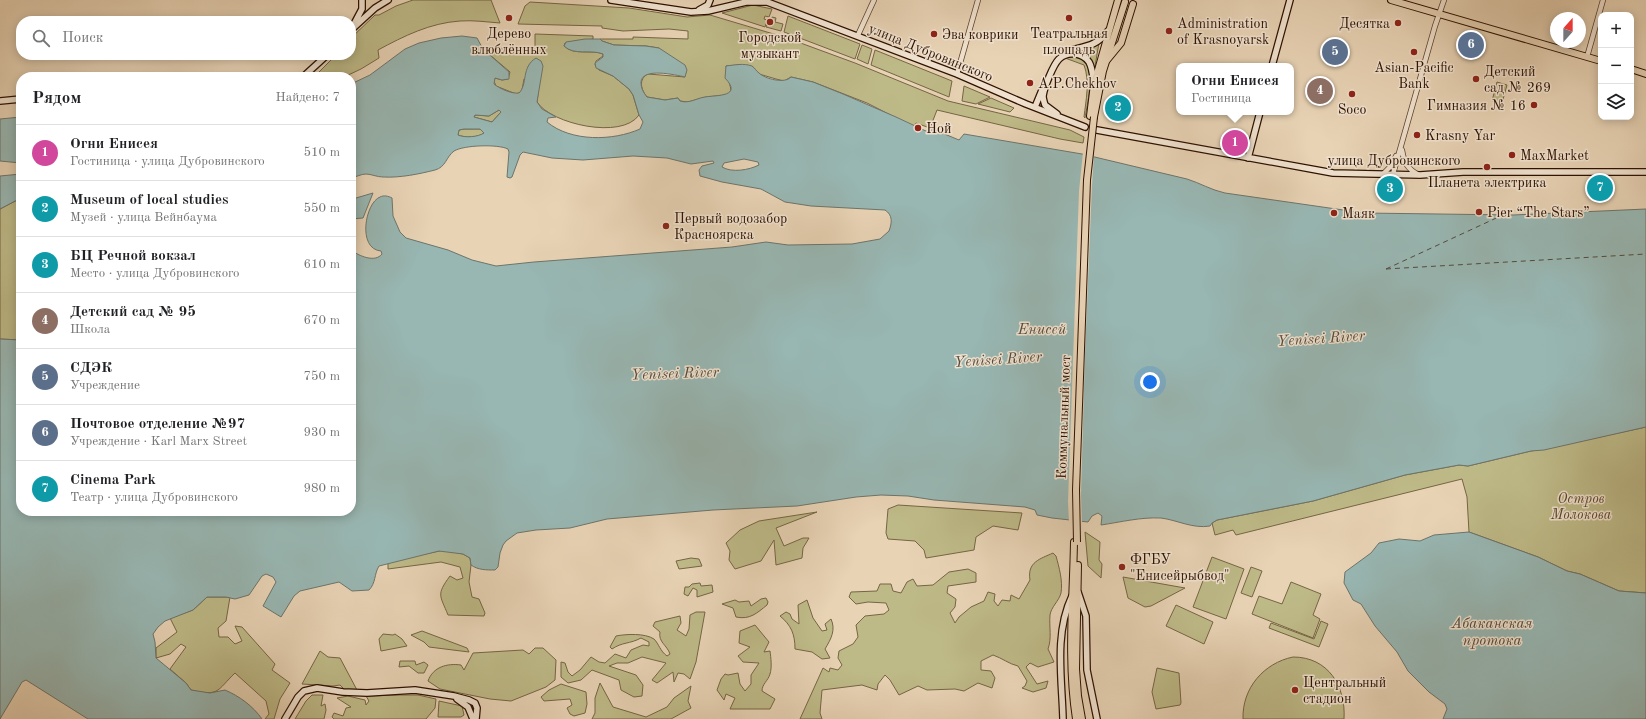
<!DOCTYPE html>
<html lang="ru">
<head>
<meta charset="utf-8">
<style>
	:root { --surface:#fff; --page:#f6f6f6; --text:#202124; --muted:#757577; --line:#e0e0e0; --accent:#111827 }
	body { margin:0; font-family:"Old Standard TT",serif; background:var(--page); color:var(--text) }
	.controls { position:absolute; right:12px; top:12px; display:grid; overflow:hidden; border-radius:8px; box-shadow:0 2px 10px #0003 }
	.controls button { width:36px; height:36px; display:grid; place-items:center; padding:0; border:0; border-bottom:1px solid var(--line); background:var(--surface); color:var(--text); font:20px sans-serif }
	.compass { position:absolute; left:1550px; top:12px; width:36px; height:36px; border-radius:50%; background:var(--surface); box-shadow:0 2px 10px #0003; rotate:21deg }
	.you { position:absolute; left:1150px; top:382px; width:14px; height:14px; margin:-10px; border:3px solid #fff; border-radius:50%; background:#1a73e8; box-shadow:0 0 0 6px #1a73e833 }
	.badge { display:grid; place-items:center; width:26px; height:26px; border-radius:50%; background:var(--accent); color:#fff; font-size:13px; font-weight:700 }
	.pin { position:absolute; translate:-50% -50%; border:2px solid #fff; box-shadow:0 1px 4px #0006 }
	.popup { position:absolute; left:1176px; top:63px; width:118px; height:52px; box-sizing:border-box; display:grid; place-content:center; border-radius:8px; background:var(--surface); filter:drop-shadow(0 1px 3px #0005); font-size:13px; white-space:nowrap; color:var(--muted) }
	.popup b { font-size:15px; color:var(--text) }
	.popup::after { content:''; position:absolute; left:50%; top:100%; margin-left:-8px; border:8px solid transparent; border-top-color:var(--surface) }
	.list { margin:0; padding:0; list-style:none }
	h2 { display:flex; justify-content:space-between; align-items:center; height:52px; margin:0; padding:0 16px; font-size:17px }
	h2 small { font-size:13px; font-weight:400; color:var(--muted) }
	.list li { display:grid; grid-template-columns:26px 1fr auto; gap:12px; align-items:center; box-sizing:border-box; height:56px; padding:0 16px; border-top:1px solid var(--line) }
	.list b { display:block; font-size:15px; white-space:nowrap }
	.list p { margin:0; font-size:13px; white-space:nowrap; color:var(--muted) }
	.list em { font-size:13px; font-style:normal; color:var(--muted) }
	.icon { flex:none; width:22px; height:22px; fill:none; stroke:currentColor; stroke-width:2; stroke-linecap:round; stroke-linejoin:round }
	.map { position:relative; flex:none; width:1646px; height:719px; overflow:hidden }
	.search { position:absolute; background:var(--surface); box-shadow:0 2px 10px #0003; left:16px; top:16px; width:340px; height:44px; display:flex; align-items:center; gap:10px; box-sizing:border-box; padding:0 14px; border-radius:16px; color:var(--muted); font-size:15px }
	.panel { position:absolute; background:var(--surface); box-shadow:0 2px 10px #0003; left:16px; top:72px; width:340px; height:444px; border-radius:16px }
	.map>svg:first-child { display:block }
	.green { fill:#beba88; stroke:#766544 }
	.water { fill:#98b7b3; stroke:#6d746b; fill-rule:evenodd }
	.pier { fill:#e8d3b5 }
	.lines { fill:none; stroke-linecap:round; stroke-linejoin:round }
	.ferry { stroke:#524a3f; stroke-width:1; stroke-dasharray:5 4; stroke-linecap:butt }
	.tertiary-casing { stroke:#5c412d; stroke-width:6 }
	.secondary-casing { stroke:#2d1000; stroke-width:8 }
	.primary-casing { stroke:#2d1000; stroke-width:8 }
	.trunk-casing { stroke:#2d1000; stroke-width:8 }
	.tertiary { stroke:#f0e2cf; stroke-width:4.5 }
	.secondary { stroke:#f0e2cf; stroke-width:5.5 }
	.primary { stroke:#e8d3b5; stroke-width:6 }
	.trunk { stroke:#e8d3b5; stroke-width:6 }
	.trunk-bridge-casing { stroke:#2d1000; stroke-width:8; stroke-linecap:butt }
	.trunk-bridge { stroke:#e8d3b5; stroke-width:6 }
	.poi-dot { fill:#8f2418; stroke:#f0e2cf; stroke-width:1.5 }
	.labels { text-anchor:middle; stroke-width:3; stroke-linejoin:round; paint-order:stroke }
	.poi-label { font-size:14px; fill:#2d1000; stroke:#f0e2cf; text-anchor:start }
	.street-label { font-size:14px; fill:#2d1000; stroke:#f0e2cf }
	.park-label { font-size:14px; font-style:italic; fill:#584329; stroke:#f0e2cf }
	.water-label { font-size:15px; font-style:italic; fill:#524a3f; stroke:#f0e2cf }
</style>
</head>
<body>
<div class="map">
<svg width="1646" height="719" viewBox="0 0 1646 719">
	<rect width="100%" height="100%" fill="#e8d3b5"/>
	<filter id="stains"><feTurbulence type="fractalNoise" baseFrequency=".005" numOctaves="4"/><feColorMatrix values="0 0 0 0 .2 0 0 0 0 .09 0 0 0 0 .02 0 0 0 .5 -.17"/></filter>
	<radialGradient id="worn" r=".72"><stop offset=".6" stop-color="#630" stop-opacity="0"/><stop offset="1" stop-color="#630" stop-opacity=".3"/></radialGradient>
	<!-- green -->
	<path class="green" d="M 413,0 L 491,0 L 500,23 C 487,22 473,20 460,21 C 430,23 404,36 378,50 L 379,58 L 361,69 L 344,77 L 314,77 L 336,55 L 351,55 L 351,38 L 375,15 L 379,15 L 396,6 Z
		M 530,2 L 629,8 L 687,17 L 710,15 L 787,38 L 855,63 L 948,101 L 1070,130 L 1084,137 L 1083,143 L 1060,139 L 937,110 L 930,128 L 916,123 L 914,127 L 867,103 L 813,82 L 791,77 L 784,81 L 776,79 L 759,74 L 753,67 L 738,65 L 726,66 L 731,90 L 729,94 L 726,95 L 706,97 L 688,102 L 680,101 L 678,98 L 665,100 L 647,97 C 641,90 638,79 648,74 L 685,77 L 659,48 L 646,46 L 614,45 L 602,41 L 600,39 L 633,39 L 633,37 L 688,39 L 688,31 L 669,29 L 623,31 L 602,28 L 602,26 L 518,24 L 525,6 Z
		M 753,5 L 772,9 L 769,17 L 765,16 L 764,19 L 767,20 L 765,27 L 722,13 Z
		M 788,16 L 860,44 L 855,59 L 784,32 Z
		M 772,17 L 776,18 L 775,22 L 783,24 L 781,31 L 766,27 L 767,24 L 769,25 Z
		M 535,34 L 593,36 L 593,39 L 565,43 L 564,46 C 574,56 591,49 603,54 L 603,56 L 596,61 L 595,65 L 599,70 L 613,76 L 629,89 L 633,95 L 639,115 C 622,140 551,124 537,102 L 539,85 L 524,79 L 522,90 L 519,93 L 516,94 L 496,86 L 494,81 L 495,78 L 502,80 L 508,79 L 510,72 L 483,49 L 535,47 Z
		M 1099,43 L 1094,72 L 1092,65 L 1076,52 L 1094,47 Z
		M 862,45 L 872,49 L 868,64 L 857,59 Z
		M 875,50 L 952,81 L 949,97 L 871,65 Z
		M 1071,56 C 1076,57 1082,59 1085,62 C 1095,73 1087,105 1085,118 L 1084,117 C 1086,100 1090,81 1084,65 L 1065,58 Z
		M 1497,82 L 1507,85 L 1502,103 L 1492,101 Z
		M 964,86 L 990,97 L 976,104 L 962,101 Z
		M 991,98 L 1014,108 L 1010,112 L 978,104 Z
		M 499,110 L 501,112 L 492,122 L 474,117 L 475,115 L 489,116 Z
		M 464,129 L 480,129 L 484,133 C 478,138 465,138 458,135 L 459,130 Z
		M 21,198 L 21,340 L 0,339 L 0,209 Z
		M 1646,427 L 1646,593 L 1619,591 L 1580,574 L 1567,571 L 1538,557 L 1469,532 L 1467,497 L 1462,479 L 1236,535 L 1233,530 L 1215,535 L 1212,523 L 1217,520 L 1313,501 L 1405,475 L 1459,465 L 1468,466 L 1531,451 L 1544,449 Z
		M 898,505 L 1022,513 L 1018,530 L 993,526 L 976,537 L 974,550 L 926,558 L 924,550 L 915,541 L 888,539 L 886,533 L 888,509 Z
		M 817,512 L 776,528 L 784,546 L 803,538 L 809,538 L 803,548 L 802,558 L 776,565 L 774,540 L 761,561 L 735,569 L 729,560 L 730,551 L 726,543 L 740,530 L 759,521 Z
		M 1085,532 L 1100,542 L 1099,560 L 1102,564 L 1101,578 L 1088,566 Z
		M 444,550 L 463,554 L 470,558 L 471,565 L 469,582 L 472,597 L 479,599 L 485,613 L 484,616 L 448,615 C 440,595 436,595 450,576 L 457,580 L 463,578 L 460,567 L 441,562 L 388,569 L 388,563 L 392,561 Z
		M 1053,553 L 1056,556 C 1059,567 1063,581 1061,593 C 1059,601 1051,607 1050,615 C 1049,627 1052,638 1048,649 L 1054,662 L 1038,667 L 1030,663 L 1026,667 L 1037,684 L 1048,681 L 1046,688 L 1033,692 L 1022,688 L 1025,686 L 1027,681 L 1018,666 C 1009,664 1002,658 993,655 L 981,661 L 981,670 L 991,671 L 995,678 L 992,688 L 978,683 L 964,691 L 955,689 L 927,690 L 918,686 L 899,695 L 890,680 L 885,675 L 878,684 L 877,690 L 862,685 L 822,690 L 820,713 L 822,719 L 800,719 L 823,668 L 829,672 L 830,668 L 838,670 L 842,665 L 838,658 L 839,651 L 853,644 L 858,637 L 856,625 L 865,616 L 884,614 L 889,610 L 886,603 L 868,602 L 856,604 L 849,597 L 851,592 L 877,591 L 880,584 L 891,584 L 893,591 L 901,593 L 907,582 L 913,579 L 917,586 L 933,585 L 949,572 L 968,569 L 976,573 L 976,582 L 948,586 L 947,593 L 956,599 L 955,607 L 950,613 L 955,623 L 959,617 L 971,607 L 984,601 L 988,592 L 995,594 L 994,601 L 998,606 L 1002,600 L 1010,601 L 1011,595 L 1019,599 L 1030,580 C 1027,562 1040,559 1053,553 Z
		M 1212,557 L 1244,569 L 1226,619 L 1193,607 Z
		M 691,558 L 699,559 L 702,566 L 679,569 L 676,561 Z
		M 1251,567 L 1262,571 L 1252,597 L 1241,593 Z
		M 1123,577 L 1185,588 L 1151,606 L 1145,607 L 1128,598 Z
		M 1291,582 L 1321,594 L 1313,615 L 1320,619 L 1313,638 L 1252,614 L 1259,596 L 1282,604 Z
		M 700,583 L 701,586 L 712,585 L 713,592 L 697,597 L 697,590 L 693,588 L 688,596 L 684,594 L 685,587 L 689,587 L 692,584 Z
		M 207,597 L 230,597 L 226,621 L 218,628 L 219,637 L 228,637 L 235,644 L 242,641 L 235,626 L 242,627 L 275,664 L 272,670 L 290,683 L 280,699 L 274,719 L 265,719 L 269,714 L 266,701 L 235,673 C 217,690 220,697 191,690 L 186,683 L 170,669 L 186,647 L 181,644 L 170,654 L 156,658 L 156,648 L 177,632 L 170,618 L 193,610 Z
		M 766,598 L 768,602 L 767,605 C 757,613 750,620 736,617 L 733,608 L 722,604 L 735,600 L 739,602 L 749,601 L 751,606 L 761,599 Z
		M 807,600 L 813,618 L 822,631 L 827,630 L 825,624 L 831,619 C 836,630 831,639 825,649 L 830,658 L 822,659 L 812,652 L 795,649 C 795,634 791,625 780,616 L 786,612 L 790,614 L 792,619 L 799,624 L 798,605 Z
		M 1176,605 L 1213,622 L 1204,644 L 1166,626 Z
		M 696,612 L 705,612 L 696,662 L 690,679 L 684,674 L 678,673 L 674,682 L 673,672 L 657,683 L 652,680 L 666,663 L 642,657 L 628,663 L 617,663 L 609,666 L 636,675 L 643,685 L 642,696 L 634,697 L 621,690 L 619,680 L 592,670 L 581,680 L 568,683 L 561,677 L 561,662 L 565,663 L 568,672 L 572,676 L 580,670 L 591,657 L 599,662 L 605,663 L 615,654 L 626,658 L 631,650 L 643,645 L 649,646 L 649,642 L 641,638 C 630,644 622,642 612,649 L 610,647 L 616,636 C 626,634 645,633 654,639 C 659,644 660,651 667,656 L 670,654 C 667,645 658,642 660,632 L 653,626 L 655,622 L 680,616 L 681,623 L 677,630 L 686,636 L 689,629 L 690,615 Z
		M 1321,621 L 1328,624 L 1319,647 L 1269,628 L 1271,623 L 1314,639 Z
		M 755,625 L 769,642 L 764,652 L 770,651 C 771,658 772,668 770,674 C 768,681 762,684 762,691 L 775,699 L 770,709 L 730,709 L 735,698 L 726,694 L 724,700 L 717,690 L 721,679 L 725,674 L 728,675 L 738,673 L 740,684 L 745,691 L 751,684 L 751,675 L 759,663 L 743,662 L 738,656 L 750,647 L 739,643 L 740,631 Z
		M 422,631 L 467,648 L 469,652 L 429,647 L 424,642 L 411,635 Z
		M 383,634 L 393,635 L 395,634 L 402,639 L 407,646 L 381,651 L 379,639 Z
		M 535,648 L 543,648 L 556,660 L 555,680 L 546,687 L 511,701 L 490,699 L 440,689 L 428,681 C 433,667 447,663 461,665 L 464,670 L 473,653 L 523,650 L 529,654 Z
		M 320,651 L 328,657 L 340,658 L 357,690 L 345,690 L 340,685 L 333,686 L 302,684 Z
		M 1293,657 C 1328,657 1346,686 1344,719 L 1243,719 C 1242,688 1264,663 1293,657 Z
		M 400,661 L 415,661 L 416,665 L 424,662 L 428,665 L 424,673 L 418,673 L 409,666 L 399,667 Z
		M 1157,668 L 1179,673 L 1181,703 L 1180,705 L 1156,709 L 1152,692 Z
		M 600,683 L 613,707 L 646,717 L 667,707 L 674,698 L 691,686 L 688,701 L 691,708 L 671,719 L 592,719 L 595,713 L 595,698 Z
		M 561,684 L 586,692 L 587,704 L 585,713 L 574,716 L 570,714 L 567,708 L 572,705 L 570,699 L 544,701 L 541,697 L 549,690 Z
		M 312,695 L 323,695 L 321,706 L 325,704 L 326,710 L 324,719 L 295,719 L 306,701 Z
		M 399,695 L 418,695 L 436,699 L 435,708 L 426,719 L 334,719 L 332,717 L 334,713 L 343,716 L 346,708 L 351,707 L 337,698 L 348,696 L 365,700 L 366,705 L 369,701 L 366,696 Z
		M 439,701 L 462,706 L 464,715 L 461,717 L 438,717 Z"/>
	<!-- water -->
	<path class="water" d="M 462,36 L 477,38 L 483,49 L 509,72 L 509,79 L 502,80 L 495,78 L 494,84 C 500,89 512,94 519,93 C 528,84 521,67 536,58 L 541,61 L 543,66 L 537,102 L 542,109 L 556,117 L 548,118 L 547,122 C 571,142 613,141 640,129 L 643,122 L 639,115 L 633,95 L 629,89 L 613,76 L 596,68 L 595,63 L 603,57 L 603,54 C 591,49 574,56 564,46 L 566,42 L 585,39 L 600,39 L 602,41 L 614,45 L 646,46 L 659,48 L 685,65 L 687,70 L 685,77 C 676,75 642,67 641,82 C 641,88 643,92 647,97 L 665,100 L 678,98 L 680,101 C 689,104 697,98 705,97 C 717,95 743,97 725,78 L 726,66 C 734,65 744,63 752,66 C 755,68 756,71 759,73 C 765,79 785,84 791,77 L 813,82 L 843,94 L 896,117 L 928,132 L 930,128 L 959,140 L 964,134 L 1082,154 L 1187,179 C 1200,183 1211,190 1225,193 L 1364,213 L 1513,215 L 1646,209 L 1646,427 L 1544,450 L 1531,451 L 1468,466 L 1459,465 L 1405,475 L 1313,501 L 1217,520 L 1212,523 L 1210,526 C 1193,529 1177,520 1161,518 C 1141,517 1121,522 1101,525 L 1102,516 L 1098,513 L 1092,516 L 1088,522 L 1052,518 L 1037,515 L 1035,510 L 1025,507 L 934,500 L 908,496 L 881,495 L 856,497 L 797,506 L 713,510 L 607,519 L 570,528 L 536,530 L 517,533 L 506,541 L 503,545 L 500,553 L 498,567 L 495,570 C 486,570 478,570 471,565 L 470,558 L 463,554 L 439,551 L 379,566 C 374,574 376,583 369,590 L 352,591 L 339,582 L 300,591 L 294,596 L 281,617 L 263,606 L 276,582 L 273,577 L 266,574 L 262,576 L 249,595 L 235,599 L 226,597 L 207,597 L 193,610 L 165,621 L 158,627 L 153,634 L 155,642 L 156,658 L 186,683 L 191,690 L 210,693 L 225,690 C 239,696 253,706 262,719 L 88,719 L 26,680 L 22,682 L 0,719 L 0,339 L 21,340 L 21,511 L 351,511 L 351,250 C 359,256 375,263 382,254 L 381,251 C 357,249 365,203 380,197 C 384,195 388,196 392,198 L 393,216 L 400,232 L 406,238 L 448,250 L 472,260 L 496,266 L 534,262 L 732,247 L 766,242 L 788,245 L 852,244 L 880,239 L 889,231 C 892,223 893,215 885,210 L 811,206 L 785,202 L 761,189 L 722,182 L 700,176 L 699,170 L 702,166 L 714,163 L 713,161 L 691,164 L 667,158 L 633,156 L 583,160 L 552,158 L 523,152 L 520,155 L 512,177 L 510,178 L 507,177 L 509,152 L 508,149 C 498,144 464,145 454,151 C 446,157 446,167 435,170 C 419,174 400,178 383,177 C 377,177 371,174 366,174 C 361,174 356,177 351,178 L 351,84 L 370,75 L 405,49 L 419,43 L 441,38 ZM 499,110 L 501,112 L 492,122 L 474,117 L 475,115 L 489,116 ZM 464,129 L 480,129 L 484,133 C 478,137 465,138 458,135 L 459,130 ZM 744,159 L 758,162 L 759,165 C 749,170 732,173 722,167 L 724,163 Z
		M 21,117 L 21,163 L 0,161 L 0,119 Z
		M 21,174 L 21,198 L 0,209 L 0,176 Z
		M 373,193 L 363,218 L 351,219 L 351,198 L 356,198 Z
		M 1469,532 L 1538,557 L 1567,571 L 1580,574 L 1619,591 L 1646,593 L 1646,719 L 1443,719 L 1447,709 L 1445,704 L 1429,692 L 1408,671 L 1397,652 L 1375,626 L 1361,604 L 1353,600 L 1344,583 L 1345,572 L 1371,553 L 1379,543 L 1399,539 L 1420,541 L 1434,535 Z"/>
	<!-- pier -->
	<path class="pier" d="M 1083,152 L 1094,155 L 1092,186 L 1085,353 L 1081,495 L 1082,523 L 1069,523 L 1068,502 L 1079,191 Z"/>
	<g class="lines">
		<!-- ferry -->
		<path class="ferry" d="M 1386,269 L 1646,254
			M 1386,269 L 1505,214"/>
		<defs>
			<path id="tertiary" d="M 858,35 L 874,0
				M 1587,57 L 1603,0
				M 957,74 L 978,0
				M 1402,150 C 1404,162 1407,169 1419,175
				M 1383,174 L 1391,166 L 1396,156
				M 1393,174 L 1435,26 L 1444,0"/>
			<path id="secondary" d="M 611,0 L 691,12 L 708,11 L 746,2 L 765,2
				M 762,0 L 957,74 L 1026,104 L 1085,127
				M 699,10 L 708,5 L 710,0
				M 354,24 L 362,9 L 362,0
				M 351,30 L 375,8 L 388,0
				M 1065,52 C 1083,46 1095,48 1108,31
				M 1272,66 L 1290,0
				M 303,77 L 327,55
				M 0,101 L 21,99
				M 1035,107 L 1042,90
				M 1057,114 L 1045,105 C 1044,102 1043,99 1043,96 C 1044,88 1053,65 1059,59 C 1067,51 1082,52 1089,62 C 1092,67 1093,76 1094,83
				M 1097,130 L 1333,173 L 1420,175 L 1463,172 L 1646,172
				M 1248,158 L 1260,112
				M 1078,592 L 1086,616 L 1087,670 L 1097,719
				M 457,699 L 468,707 L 473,719
				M 285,719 L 298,697 L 304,691 L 317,688 L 343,692 L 367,693 L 415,690 L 454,696 L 469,700 L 475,703 L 477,708 L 476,719
				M 1063,719 C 1062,678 1054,634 1072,596"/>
			<path id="primary" d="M 1391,0 L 1601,61
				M 1107,60 L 1121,43 L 1133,4
				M 1631,69 L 1646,74"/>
			<path id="trunk" d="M 1090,116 L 1094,84 L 1118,0
				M 1094,117 L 1103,71 L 1125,2
				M 1074,542 C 1073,600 1067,661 1076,719
				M 1078,565 L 1076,669 L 1078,696 L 1082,719"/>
		</defs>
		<!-- tertiary casing -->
		<use href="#tertiary" class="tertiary-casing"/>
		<!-- secondary casing -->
		<use href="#secondary" class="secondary-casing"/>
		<!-- primary casing -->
		<use href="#primary" class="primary-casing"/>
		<!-- trunk casing -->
		<use href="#trunk" class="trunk-casing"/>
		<!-- tertiary -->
		<use href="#tertiary" class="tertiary"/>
		<!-- secondary -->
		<use href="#secondary" class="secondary"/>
		<!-- primary -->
		<use href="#primary" class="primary"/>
		<!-- trunk -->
		<use href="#trunk" class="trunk"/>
		<defs>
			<path id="trunk-bridge" d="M 1077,542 L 1076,490 L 1087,180 L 1094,117"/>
		</defs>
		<!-- trunk-bridge casing -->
		<use href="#trunk-bridge" class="trunk-bridge-casing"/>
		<!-- trunk-bridge -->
		<use href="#trunk-bridge" class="trunk-bridge"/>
	</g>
	<!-- markers -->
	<g class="poi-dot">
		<circle cx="509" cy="18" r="4"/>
		<circle cx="1069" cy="18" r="4"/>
		<circle cx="770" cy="22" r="4"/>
		<circle cx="1398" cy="23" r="4"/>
		<circle cx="1169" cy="31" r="4"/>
		<circle cx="934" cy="34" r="4"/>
		<circle cx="1414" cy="52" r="4"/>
		<circle cx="1476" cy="79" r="4"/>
		<circle cx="1030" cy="83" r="4"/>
		<circle cx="1352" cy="94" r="4"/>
		<circle cx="1534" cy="105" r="4"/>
		<circle cx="918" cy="128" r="4"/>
		<circle cx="1417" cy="135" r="4"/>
		<circle cx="1512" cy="155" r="4"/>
		<circle cx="1487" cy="167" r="4"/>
		<circle cx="1479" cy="212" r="4"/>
		<circle cx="1334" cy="213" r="4"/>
		<circle cx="666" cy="226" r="4"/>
		<circle cx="1122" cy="567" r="4"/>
		<circle cx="1295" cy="690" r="4"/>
	</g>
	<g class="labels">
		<!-- poi labels -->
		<g class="poi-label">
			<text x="1177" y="28">Administration<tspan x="1177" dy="16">of Krasnoyarsk</tspan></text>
			<text x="1390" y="28" text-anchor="end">Десятка</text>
			<text x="509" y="38" text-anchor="middle">Дерево<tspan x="509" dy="16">влюблённых</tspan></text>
			<text x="1069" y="38" text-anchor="middle">Театральная<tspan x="1069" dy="16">площадь</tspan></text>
			<text x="942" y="39">Эва коврики</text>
			<text x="770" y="42" text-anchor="middle">Городской<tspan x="770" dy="16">музыкант</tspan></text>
			<text x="1414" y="72" text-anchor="middle">Asian-Pacific<tspan x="1414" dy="16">Bank</tspan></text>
			<text x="1484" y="76">Детский<tspan x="1484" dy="16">сад № 269</tspan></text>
			<text x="1038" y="88">A.P.Chekhov</text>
			<text x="1526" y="110" text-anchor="end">Гимназия № 16</text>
			<text x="1352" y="114" text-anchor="middle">Soco</text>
			<text x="926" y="133">Ной</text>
			<text x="1425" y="140">Krasny Yar</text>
			<text x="1520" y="160">MaxMarket</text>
			<text x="1487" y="187" text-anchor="middle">Планета электрика</text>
			<text x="1487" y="217">Pier “The Stars”</text>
			<text x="1342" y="218">Маяк</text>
			<text x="674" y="223">Первый водозабор<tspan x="674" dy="16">Красноярска</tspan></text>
			<text x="1130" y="564">ФГБУ<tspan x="1130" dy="16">"Енисейрыбвод"</tspan></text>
			<text x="1303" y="687">Центральный<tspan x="1303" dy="16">стадион</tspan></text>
		</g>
		<!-- street labels -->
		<g class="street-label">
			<text transform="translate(931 52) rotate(22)" y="5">улица Дубровинского</text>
			<text x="1394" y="165">улица Дубровинского</text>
			<text transform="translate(1063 417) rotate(-88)" y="5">Коммунальный мост</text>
		</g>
		<!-- park labels -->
		<g class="park-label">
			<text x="1581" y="503">Остров<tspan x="1581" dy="16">Молокова</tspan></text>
		</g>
		<!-- water labels -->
		<g class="water-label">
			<text x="1042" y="334">Енисей</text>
			<text transform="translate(1321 338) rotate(-4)" y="5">Yenisei River</text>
			<text transform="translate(998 359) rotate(-4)" y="5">Yenisei River</text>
			<text transform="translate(675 373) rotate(-2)" y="5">Yenisei River</text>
			<text x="1492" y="628">Абаканская<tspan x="1492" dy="17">протока</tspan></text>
		</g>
	</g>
	<rect width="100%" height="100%" filter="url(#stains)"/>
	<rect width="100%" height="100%" fill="url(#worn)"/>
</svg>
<div class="controls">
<button>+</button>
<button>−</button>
<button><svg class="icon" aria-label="layers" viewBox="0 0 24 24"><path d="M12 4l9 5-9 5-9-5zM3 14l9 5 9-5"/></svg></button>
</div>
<svg class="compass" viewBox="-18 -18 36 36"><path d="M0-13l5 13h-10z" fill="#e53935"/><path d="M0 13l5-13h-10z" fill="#757577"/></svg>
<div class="you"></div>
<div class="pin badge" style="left:1235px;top:143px;background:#d1479c">1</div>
<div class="popup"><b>Огни Енисея</b>Гостиница</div>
<div class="pin badge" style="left:1118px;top:108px;background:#0f9aa8">2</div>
<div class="pin badge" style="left:1390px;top:189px;background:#0f9aa8">3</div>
<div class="pin badge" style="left:1320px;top:91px;background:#8d6e63">4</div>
<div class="pin badge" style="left:1335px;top:52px;background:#5c6f8a">5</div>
<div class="pin badge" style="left:1471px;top:45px;background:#5c6f8a">6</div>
<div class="pin badge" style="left:1600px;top:188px;background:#0f9aa8">7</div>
<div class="search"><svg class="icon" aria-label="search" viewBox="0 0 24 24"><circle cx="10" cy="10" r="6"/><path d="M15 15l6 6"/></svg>Поиск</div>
<section class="panel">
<h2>Рядом<small>Найдено: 7</small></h2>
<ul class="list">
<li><span class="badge" style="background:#d1479c">1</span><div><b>Огни Енисея</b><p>Гостиница · улица Дубровинского</p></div><em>510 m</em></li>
<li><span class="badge" style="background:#0f9aa8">2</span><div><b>Museum of local studies</b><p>Музей · улица Вейнбаума</p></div><em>550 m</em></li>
<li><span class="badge" style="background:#0f9aa8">3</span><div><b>БЦ Речной вокзал</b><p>Место · улица Дубровинского</p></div><em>610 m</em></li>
<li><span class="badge" style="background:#8d6e63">4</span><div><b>Детский сад № 95</b><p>Школа</p></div><em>670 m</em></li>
<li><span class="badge" style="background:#5c6f8a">5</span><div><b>СДЭК</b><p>Учреждение</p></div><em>750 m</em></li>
<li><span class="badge" style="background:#5c6f8a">6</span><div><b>Почтовое отделение №97</b><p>Учреждение · Karl Marx Street</p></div><em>930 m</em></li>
<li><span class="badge" style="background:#0f9aa8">7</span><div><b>Cinema Park</b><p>Театр · улица Дубровинского</p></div><em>980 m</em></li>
</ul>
</section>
</div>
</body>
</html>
